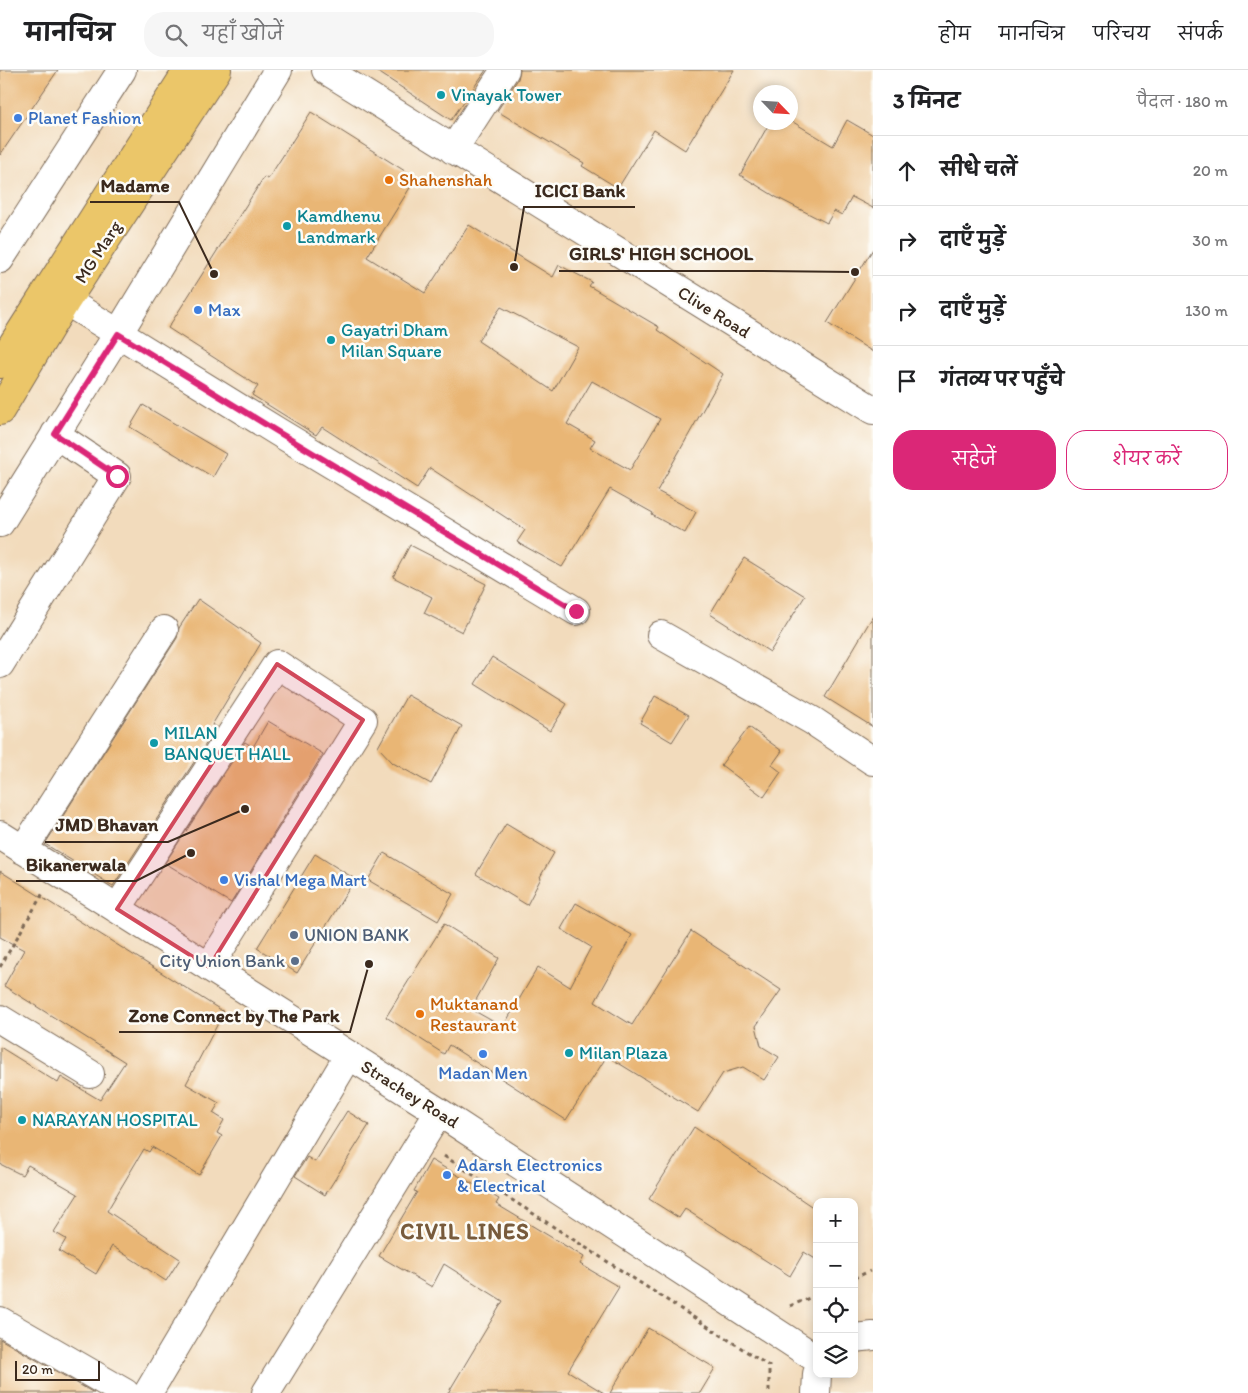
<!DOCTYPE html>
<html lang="hi">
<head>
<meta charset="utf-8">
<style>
	:root { --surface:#fff; --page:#f6f6f6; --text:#202124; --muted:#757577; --line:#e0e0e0; --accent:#db2777 }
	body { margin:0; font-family:Itim,"Playpen Sans Deva",sans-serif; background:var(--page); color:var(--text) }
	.controls { position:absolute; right:15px; bottom:15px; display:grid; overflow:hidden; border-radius:10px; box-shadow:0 2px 8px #0003 }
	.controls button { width:45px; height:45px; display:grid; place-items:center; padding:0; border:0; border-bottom:1px solid var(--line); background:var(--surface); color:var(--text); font:25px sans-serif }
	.compass { position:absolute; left:753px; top:15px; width:45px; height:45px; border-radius:50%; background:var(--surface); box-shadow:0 2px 8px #0003; rotate:115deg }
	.scale { position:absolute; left:15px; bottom:12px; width:85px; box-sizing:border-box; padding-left:5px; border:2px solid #3b2a1e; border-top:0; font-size:14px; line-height:18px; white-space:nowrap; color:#3b2a1e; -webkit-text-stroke:4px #fdfcf7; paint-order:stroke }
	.stop { position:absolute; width:15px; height:15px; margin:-11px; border:4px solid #db2777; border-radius:50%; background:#fff }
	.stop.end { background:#db2777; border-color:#fff; box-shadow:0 1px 5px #0008 }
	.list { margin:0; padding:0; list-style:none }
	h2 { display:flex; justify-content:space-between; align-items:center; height:65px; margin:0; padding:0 20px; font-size:21px }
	h2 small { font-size:16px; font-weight:400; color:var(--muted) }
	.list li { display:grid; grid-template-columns:32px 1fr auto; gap:15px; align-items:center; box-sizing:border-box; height:70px; padding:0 20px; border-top:1px solid var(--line) }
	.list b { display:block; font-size:19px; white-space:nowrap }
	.list em { font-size:16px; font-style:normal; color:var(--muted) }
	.actions { display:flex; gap:10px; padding:15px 20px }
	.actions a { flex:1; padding:11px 0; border:1px solid var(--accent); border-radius:20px; text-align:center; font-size:18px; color:var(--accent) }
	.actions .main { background:var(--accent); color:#fff }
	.icon { flex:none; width:28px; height:28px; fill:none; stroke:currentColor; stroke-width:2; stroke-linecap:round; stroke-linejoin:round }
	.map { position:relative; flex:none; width:873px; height:1323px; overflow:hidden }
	header { display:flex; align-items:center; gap:30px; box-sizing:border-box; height:70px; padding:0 25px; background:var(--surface); border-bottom:1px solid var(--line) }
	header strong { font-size:24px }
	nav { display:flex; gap:28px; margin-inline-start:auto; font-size:18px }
	.search { width:350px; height:45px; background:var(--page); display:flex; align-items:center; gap:12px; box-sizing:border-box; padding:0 18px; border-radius:20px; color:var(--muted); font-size:19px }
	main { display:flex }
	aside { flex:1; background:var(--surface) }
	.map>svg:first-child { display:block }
	.building { fill:#e9b674; fill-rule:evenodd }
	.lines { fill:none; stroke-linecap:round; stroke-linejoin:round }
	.minor-casing { stroke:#7b6855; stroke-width:30 }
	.major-casing { stroke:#7b6855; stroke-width:30 }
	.path { stroke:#7b6855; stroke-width:3; stroke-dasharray:4 4; stroke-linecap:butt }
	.minor { stroke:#fff; stroke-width:28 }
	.major { stroke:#ebc669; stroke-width:28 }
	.route { stroke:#db2777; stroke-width:6 }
	.marked { fill:#d1495b; fill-opacity:0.2; stroke:#d1495b; stroke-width:4; stroke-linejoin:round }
	.culture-dot { fill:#0f9aa8; stroke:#fdfcf7; stroke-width:2 }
	.shop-dot { fill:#3f7fe0; stroke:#fdfcf7; stroke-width:2 }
	.food-dot { fill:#e8710a; stroke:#fdfcf7; stroke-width:2 }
	.service-dot { fill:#5c6f8a; stroke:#fdfcf7; stroke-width:2 }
	.labels { text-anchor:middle; stroke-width:5; stroke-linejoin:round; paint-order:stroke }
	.culture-label { font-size:18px; fill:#0d838f; stroke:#fdfcf7; text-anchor:start }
	.shop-label { font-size:18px; fill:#366cbe; stroke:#fdfcf7; text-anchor:start }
	.food-label { font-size:18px; fill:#c56008; stroke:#fdfcf7; text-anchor:start }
	.street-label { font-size:18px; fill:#3b2a1e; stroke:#fdfcf7 }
	.service-label { font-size:18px; fill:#4e5e75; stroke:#fdfcf7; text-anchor:start }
	.district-label { font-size:22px; font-weight:bold; letter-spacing:1px; fill:#785b3c; stroke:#fdfcf7 }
	.leader { fill:none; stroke:#3b2a1e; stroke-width:2 }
	.callout-dot { fill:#3b2a1e; stroke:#fdfcf7; stroke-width:2 }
	.callout-label { font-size:19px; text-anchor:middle; font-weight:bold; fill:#3b2a1e; stroke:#fdfcf7; stroke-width:5; stroke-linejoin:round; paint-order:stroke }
</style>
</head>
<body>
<header>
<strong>मानचित्र</strong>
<div class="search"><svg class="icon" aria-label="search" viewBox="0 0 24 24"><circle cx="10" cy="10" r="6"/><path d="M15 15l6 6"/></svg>यहाँ खोजें</div>
<nav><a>होम</a><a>मानचित्र</a><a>परिचय</a><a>संपर्क</a></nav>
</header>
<main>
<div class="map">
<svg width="873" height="1323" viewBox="0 0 873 1323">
	<rect width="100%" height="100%" fill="#fdfcf7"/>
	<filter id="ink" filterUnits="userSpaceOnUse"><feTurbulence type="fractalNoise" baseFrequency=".02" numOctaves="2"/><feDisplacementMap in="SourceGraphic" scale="10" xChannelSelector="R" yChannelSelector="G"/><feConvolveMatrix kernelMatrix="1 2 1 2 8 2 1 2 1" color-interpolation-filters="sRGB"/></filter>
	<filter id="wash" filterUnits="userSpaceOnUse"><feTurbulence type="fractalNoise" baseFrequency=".0096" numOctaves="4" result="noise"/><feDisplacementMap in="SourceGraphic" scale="20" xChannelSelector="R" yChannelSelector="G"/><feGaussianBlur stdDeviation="1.12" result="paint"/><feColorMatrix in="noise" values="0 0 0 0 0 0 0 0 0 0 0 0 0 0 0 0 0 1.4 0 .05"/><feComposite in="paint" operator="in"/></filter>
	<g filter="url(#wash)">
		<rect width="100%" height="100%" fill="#f2dbbc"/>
		<g id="blocks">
			<!-- building -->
			<path class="building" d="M 0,0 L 58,0 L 0,85 Z
				M 375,0 L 486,0 L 451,50 Z
				M 520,0 L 734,0 L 685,80 L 654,60 L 618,118 L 582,96 L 584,93 L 497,41 L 518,9 Z
				M 311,42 L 416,108 L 367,187 L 425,223 L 469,155 L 553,207 L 559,195 L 592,212 L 589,216 L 659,257 L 657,260 L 723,304 L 657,421 L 696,442 L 685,463 L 652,445 L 653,443 L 610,419 L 562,497 L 517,472 L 525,460 L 430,398 L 417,418 L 322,357 L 316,365 L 252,325 L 258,316 L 168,258 L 264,107 L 268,109 ZM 501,237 L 578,277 L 553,321 L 478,271 ZM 592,311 L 660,349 L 630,400 L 590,378 L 595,370 L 567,354 Z
				M 847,50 L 873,65 L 873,138 L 852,127 L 842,145 L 834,141 L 827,153 L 776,127 L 740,105 L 770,52 L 793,52 L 833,76 Z
				M 873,179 L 873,282 L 827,253 Z
				M 143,335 L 226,384 L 213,407 L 130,357 Z
				M 410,475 L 486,514 L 462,562 L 424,543 L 432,527 L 393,507 Z
				M 744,488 L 805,526 L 770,582 L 710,544 Z
				M 198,529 L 261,573 L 212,655 L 217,657 L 113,816 L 45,774 L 177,568 L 179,558 Z
				M 873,546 L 873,657 L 825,627 Z
				M 492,587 L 567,634 L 550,661 L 475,614 Z
				M 407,625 L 462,656 L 431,714 L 393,693 L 378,677 Z
				M 655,626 L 689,645 L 672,672 L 640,653 Z
				M 268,651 L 323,684 L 231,833 L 165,793 L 245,672 L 253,677 Z
				M 749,657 L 782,681 L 772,695 L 781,702 L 764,727 L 721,695 Z
				M 506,754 L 554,783 L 540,807 L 541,808 L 527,835 L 476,804 Z
				M 384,783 L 453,824 L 438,851 L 368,810 Z
				M 315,784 L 355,809 L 297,903 L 257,878 Z
				M 0,801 L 224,942 L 186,1014 L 219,1033 L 213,1043 L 224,1050 L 217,1063 L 222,1066 L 199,1105 L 152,1077 L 149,1082 L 144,1079 L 107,1141 L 180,1189 L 166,1211 L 112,1176 L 96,1204 L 59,1181 L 66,1169 L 54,1162 L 78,1124 L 28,1095 L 22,1105 L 0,1094 L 0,977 L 58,1013 L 61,1007 L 100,1030 L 125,992 L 4,916 L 24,880 L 0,867 Z
				M 576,833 L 632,865 L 595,932 L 632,955 L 691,861 L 781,920 L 756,956 L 761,976 L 779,987 L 764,1010 L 743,997 L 723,1003 L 698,1042 L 607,986 L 566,1050 L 449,975 L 444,984 L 386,947 L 444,854 L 499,888 L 471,939 L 503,957 L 538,897 L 570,917 L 591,877 L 561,859 Z
				M 347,1041 L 369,1055 L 325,1125 L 295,1106 L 307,1087 L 315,1092 Z
				M 694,1057 L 817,1140 L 817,1190 L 804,1182 L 790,1206 L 685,1139 L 679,1148 L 649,1129 Z
				M 431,1090 L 499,1129 L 496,1134 L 584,1187 L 580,1194 L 619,1217 L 568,1301 L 604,1323 L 448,1323 L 503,1231 L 444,1194 L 432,1217 L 379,1186 L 417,1122 L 414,1121 Z
				M 648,1258 L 715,1298 L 700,1323 L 610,1323 Z
				M 0,1269 L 94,1323 L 0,1323 Z"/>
		</g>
	</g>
	<g filter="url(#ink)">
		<use href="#blocks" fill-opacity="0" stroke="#7b6855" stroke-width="1"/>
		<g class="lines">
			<defs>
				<path id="minor" d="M 326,0 L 873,340
					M 453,80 L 505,0
					M 0,189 L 122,0
					M 66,231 L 278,362 L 576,541
					M 0,453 L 118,264 L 278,0
					M 661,565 L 813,651 L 873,691
					M 0,594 L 117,406 L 55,364
					M 0,765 L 439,1042 L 817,1289
					M 23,780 L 164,560
					M 117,839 L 277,594 L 363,650 L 209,897
					M 0,949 L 90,1004
					M 0,1251 L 125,1323
					M 854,1268 L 873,1266
					M 148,1323 L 349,985
					M 266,1323 L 439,1042
					M 816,1323 L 817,1304"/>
				<path id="major" d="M 0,294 L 188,0
					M 0,341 L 66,231 L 217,0"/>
			</defs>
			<!-- minor casing -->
			<use href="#minor" class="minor-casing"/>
			<!-- major casing -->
			<use href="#major" class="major-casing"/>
			<!-- path -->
			<path class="path" d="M 0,897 L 43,823
				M 444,1086 L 769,1296 L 769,1323
				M 854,1208 L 870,1201
				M 790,1236 L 817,1225"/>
			<!-- minor -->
			<use href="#minor" class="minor"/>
			<!-- major -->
			<use href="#major" class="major"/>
		</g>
	</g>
	<g class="lines" filter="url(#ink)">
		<!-- route -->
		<path class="route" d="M 117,406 L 55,364 L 118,264 L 278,362 L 576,541"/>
	</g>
	<!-- marked area -->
	<path class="marked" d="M 277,594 L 363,650 L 209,897 L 117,839 Z"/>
	<!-- markers -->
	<g class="culture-dot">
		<circle cx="441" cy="25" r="5"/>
		<circle cx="287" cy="156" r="5"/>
		<circle cx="331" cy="270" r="5"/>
		<circle cx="154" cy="673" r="5"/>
		<circle cx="569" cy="983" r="5"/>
		<circle cx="22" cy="1050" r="5"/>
	</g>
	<g class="shop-dot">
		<circle cx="18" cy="48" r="5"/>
		<circle cx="198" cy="240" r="5"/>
		<circle cx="224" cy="810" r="5"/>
		<circle cx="483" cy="984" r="5"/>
		<circle cx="447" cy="1105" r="5"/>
	</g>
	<g class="food-dot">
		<circle cx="389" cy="110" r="5"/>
		<circle cx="420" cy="944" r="5"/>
	</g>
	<g class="service-dot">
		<circle cx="294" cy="865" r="5"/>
		<circle cx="295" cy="891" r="5"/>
	</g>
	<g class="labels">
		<!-- culture labels -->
		<g class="culture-label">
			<text x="451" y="31">Vinayak Tower</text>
			<text x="297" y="152">Kamdhenu<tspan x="297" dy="21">Landmark</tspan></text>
			<text x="341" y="266">Gayatri Dham<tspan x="341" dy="21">Milan Square</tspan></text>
			<text x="164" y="669">MILAN<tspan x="164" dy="21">BANQUET HALL</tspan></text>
			<text x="579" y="989">Milan Plaza</text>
			<text x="32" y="1056">NARAYAN HOSPITAL</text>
		</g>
		<!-- shop labels -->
		<g class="shop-label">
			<text x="28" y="54">Planet Fashion</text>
			<text x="208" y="246">Max</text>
			<text x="234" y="816">Vishal Mega Mart</text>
			<text x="483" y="1009" text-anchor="middle">Madan Men</text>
			<text x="457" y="1101">Adarsh Electronics<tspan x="457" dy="21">&amp; Electrical</tspan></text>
		</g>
		<!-- food labels -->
		<g class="food-label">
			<text x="399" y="116">Shahenshah</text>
			<text x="430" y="940">Muktanand<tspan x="430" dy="21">Restaurant</tspan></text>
		</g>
		<!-- street labels -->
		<g class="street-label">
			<text transform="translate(98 182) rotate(-57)" y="6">MG Marg</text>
			<text transform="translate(714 242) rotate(32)" y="6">Clive Road</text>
			<text transform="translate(410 1024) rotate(32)" y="6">Strachey Road</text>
		</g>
		<!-- service labels -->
		<g class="service-label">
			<text x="304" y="871">UNION BANK</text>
			<text x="285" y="897" text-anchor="end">City Union Bank</text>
		</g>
		<!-- district labels -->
		<g class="district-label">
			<text x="465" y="1169">CIVIL LINES</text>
		</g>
	</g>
	<!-- callouts -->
	<path class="leader" d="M214 204L179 132H90M514 197L524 137H635M855 202L763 201H559M245 739L168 772H45M191 783L136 811H16M369 894L350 962H119"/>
	<g class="callout-dot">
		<circle cx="214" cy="204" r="5"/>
		<circle cx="514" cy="197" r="5"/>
		<circle cx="855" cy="202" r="5"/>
		<circle cx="245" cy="739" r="5"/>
		<circle cx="191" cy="783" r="5"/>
		<circle cx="369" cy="894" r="5"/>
	</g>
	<g class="callout-label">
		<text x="135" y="122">Madame</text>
		<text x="580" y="127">ICICI Bank</text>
		<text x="661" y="190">GIRLS' HIGH SCHOOL</text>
		<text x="107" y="761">JMD Bhavan</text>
		<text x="76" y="801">Bikanerwala</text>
		<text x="234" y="952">Zone Connect by The Park</text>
	</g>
</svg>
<div class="controls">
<button>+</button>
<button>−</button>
<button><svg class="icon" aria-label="locate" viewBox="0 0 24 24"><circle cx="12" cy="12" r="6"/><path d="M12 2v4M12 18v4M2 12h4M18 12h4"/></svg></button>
<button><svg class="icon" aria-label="layers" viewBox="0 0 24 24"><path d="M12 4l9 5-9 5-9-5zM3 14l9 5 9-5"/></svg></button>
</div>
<svg class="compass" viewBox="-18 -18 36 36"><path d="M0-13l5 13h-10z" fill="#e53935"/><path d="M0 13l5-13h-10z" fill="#757577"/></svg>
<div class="scale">20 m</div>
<div class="stop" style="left:117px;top:406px"></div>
<div class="stop end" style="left:576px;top:541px"></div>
</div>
<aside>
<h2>3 मिनट<small>पैदल · 180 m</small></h2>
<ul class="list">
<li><svg class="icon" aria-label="ahead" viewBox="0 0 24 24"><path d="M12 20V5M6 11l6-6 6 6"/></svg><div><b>सीधे चलें</b></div><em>20 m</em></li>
<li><svg class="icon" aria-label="right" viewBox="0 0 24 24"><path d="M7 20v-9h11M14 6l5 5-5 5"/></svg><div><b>दाएँ मुड़ें</b></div><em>30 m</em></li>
<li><svg class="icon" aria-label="right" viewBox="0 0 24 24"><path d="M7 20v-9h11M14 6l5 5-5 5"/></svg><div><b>दाएँ मुड़ें</b></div><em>130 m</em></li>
<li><svg class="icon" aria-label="arrive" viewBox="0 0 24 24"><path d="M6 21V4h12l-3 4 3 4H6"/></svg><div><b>गंतव्य पर पहुँचे</b></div></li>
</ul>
<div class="actions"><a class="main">सहेजें</a><a>शेयर करें</a></div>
</aside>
</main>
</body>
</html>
